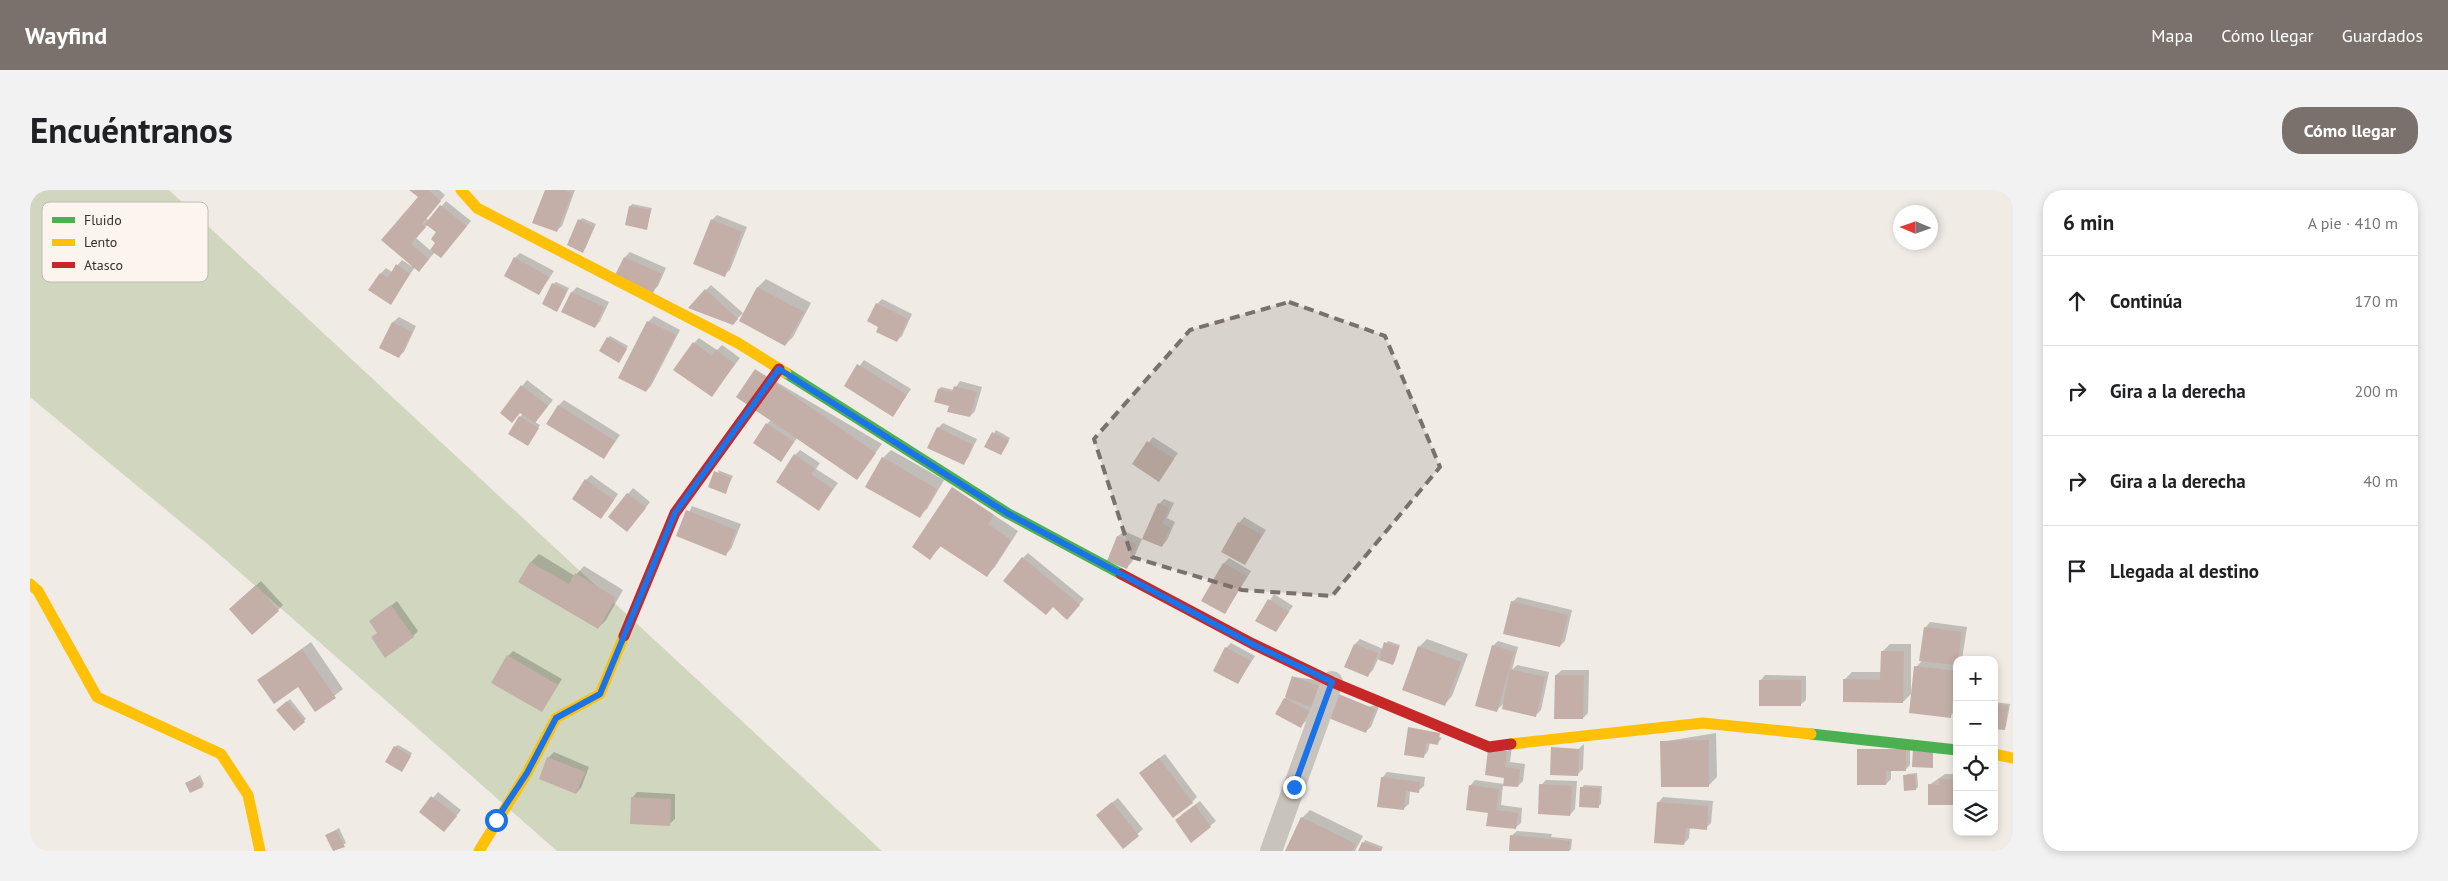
<!DOCTYPE html>
<html lang="es">
<head>
<meta charset="utf-8">
<style>
	:root { --surface:#fff; --page:#f2f2f2; --text:#202124; --muted:#757577; --line:#e0e0e0; --accent:#7a716c }
	body { margin:0; font-family:"PT Sans",sans-serif; background:var(--page); color:var(--text) }
	.controls { position:absolute; right:15px; bottom:15px; display:grid; overflow:hidden; border-radius:10px; box-shadow:0 2px 8px #0003 }
	.controls button { width:45px; height:45px; display:grid; place-items:center; padding:0; border:0; border-bottom:1px solid var(--line); background:var(--surface); color:var(--text); font:25px sans-serif }
	.compass { position:absolute; left:1863px; top:15px; width:45px; height:45px; border-radius:50%; background:var(--surface); box-shadow:0 2px 8px #0003; rotate:272deg }
	.stop { position:absolute; width:15px; height:15px; margin:-11px; border:4px solid #1a73e8; border-radius:50%; background:#fff }
	.stop.end { background:#1a73e8; border-color:#fff; box-shadow:0 1px 5px #0008 }
	.list { margin:0; padding:0; list-style:none }
	h2 { display:flex; justify-content:space-between; align-items:center; height:65px; margin:0; padding:0 20px; font-size:21px }
	h2 small { font-size:16px; font-weight:400; color:var(--muted) }
	.list li { display:grid; grid-template-columns:32px 1fr auto; gap:15px; align-items:center; box-sizing:border-box; height:90px; padding:0 20px; border-top:1px solid var(--line) }
	.list b { display:block; font-size:19px; white-space:nowrap }
	.list em { font-size:16px; font-style:normal; color:var(--muted) }
	.icon { flex:none; width:28px; height:28px; fill:none; stroke:currentColor; stroke-width:2; stroke-linecap:round; stroke-linejoin:round }
	.map { position:relative; flex:none; width:1983px; height:661px; overflow:hidden; border-radius:20px }
	header { display:flex; align-items:center; gap:30px; box-sizing:border-box; height:70px; padding:0 25px; background:var(--accent); color:#fff }
	header strong { font-size:24px }
	nav { display:flex; gap:28px; margin-inline-start:auto; font-size:18px }
	.intro { display:flex; align-items:center; justify-content:space-between; box-sizing:border-box; height:120px; padding:0 30px }
	h1 { margin:0; font-size:35px }
	.button { padding:12px 22px; border-radius:20px; background:var(--accent); color:#fff; font-size:18px; font-weight:700 }
	main { display:flex; gap:30px; padding:0 30px }
	aside { flex:1; background:var(--surface); border-radius:20px; box-shadow:0 2px 8px #0003 }
	.map>svg:first-child { display:block }
	.green { fill:#d1d6bf }
	.shadow { fill:#0003; fill-rule:evenodd }
	.building { fill:#c3afa7 }
	.lines { fill:none; stroke-linecap:round; stroke-linejoin:round }
	.street { stroke:#c9c3be; stroke-width:22 }
	.fast { stroke:#4caf50; stroke-width:11 }
	.slow { stroke:#ffc107; stroke-width:11 }
	.jam { stroke:#c62828; stroke-width:11 }
	.route { stroke:#1a73e8; stroke-width:6 }
	.marked { fill:#7a716c; fill-opacity:0.2; stroke:#7a716c; stroke-width:4; stroke-dasharray:10 6; stroke-linejoin:round }
	.key { fill:#fbf5ee; stroke:#c1bab4; stroke-width:1 }
	.key-label { font-size:14px; fill:#3b302b }
</style>
</head>
<body>
<header>
<strong>Wayfind</strong>
<nav><a>Mapa</a><a>Cómo llegar</a><a>Guardados</a></nav>
</header>
<div class="intro"><h1>Encuéntranos</h1><a class="button">Cómo llegar</a></div>
<main>
<div class="map">
<svg width="1983" height="661" viewBox="0 0 1983 661">
	<rect width="100%" height="100%" fill="#f0ebe5"/>
	<!-- green -->
	<path class="green" d="M 0,0 L 139,0 L 852,661 L 527,661 L 181,357 L 0,207 Z"/>
	<!-- shadow -->
	<path class="shadow" d="M 381,0 L 409,0 L 415,5 L 396,28 L 399,31 L 416,11 L 441,31 L 411,67 L 405,62 L 394,75 L 385,77 L 360,113 L 351,83 L 356,78 L 362,82 L 372,70 L 381,76 L 382,74 L 353,50 L 389,7 ZM 398,34 L 408,42 L 407,53 L 401,61 L 386,48 Z
		M 516,0 L 545,0 L 532,36 L 526,41 Z
		M 602,14 L 622,18 L 616,39 L 600,17 Z
		M 687,25 L 717,37 L 700,80 L 694,85 L 682,30 Z
		M 552,28 L 566,34 L 555,59 L 550,30 Z
		M 600,62 L 636,78 L 628,96 L 623,101 L 595,67 Z
		M 490,63 L 524,81 L 509,104 L 485,68 Z
		M 736,89 L 781,113 L 763,147 L 755,155 L 710,130 L 728,97 Z
		M 526,92 L 539,98 L 529,118 L 523,94 Z
		M 681,95 L 713,123 L 703,133 L 676,100 Z
		M 547,97 L 579,112 L 570,131 L 565,137 L 533,122 L 542,102 Z
		M 852,109 L 882,124 L 872,146 L 866,151 L 849,136 L 847,114 Z
		M 624,126 L 650,140 L 621,196 L 616,201 L 590,188 L 618,132 Z
		M 369,127 L 386,136 L 374,162 L 368,167 L 351,158 L 363,132 Z
		M 580,146 L 598,156 L 591,169 L 578,148 Z
		M 669,148 L 687,160 L 692,155 L 710,168 L 681,206 L 664,153 Z
		M 834,170 L 881,199 L 863,225 L 816,195 Z
		M 726,180 L 852,254 L 826,289 L 767,248 L 751,270 L 737,234 L 741,230 Z
		M 497,190 L 523,210 L 505,232 L 510,235 L 500,252 L 490,227 L 493,223 L 491,221 L 471,223 Z
		M 930,191 L 952,197 L 945,221 L 940,226 L 920,215 L 909,199 L 911,197 L 924,200 Z
		M 534,210 L 590,245 L 574,268 L 528,216 Z
		M 913,233 L 947,249 L 938,268 L 933,273 L 908,238 Z
		M 966,240 L 980,248 L 971,264 L 956,256 Z
		M 1123,247 L 1148,263 L 1129,290 L 1104,273 Z
		M 770,260 L 790,273 L 786,279 L 808,293 L 789,319 L 765,265 Z
		M 861,260 L 914,290 L 897,319 L 889,326 L 853,268 Z
		M 688,280 L 703,286 L 695,303 Z
		M 561,285 L 588,304 L 576,322 L 556,290 Z
		M 603,298 L 620,312 L 602,335 L 580,327 Z
		M 923,298 L 988,341 L 965,377 L 957,385 L 912,355 L 900,368 Z
		M 1134,309 L 1144,313 L 1137,328 L 1145,332 L 1137,350 L 1132,356 L 1129,314 Z
		M 662,316 L 711,334 L 701,359 L 696,364 L 648,346 Z
		M 1214,327 L 1236,340 L 1215,374 L 1209,333 Z
		M 1094,341 L 1112,349 L 1102,372 L 1096,378 L 1078,370 L 1088,346 Z
		M 998,363 L 1054,409 L 1042,423 L 993,368 Z
		M 509,364 L 545,386 L 554,376 L 593,400 L 576,430 L 568,438 L 489,392 L 501,372 Z
		M 1199,368 L 1221,381 L 1195,423 L 1194,373 Z
		M 231,391 L 253,415 L 248,420 L 205,414 Z
		M 1244,404 L 1263,416 L 1246,440 L 1227,431 Z
		M 1488,407 L 1542,420 L 1535,451 L 1530,456 L 1482,412 Z
		M 367,411 L 388,441 L 383,446 L 340,432 Z
		M 1900,432 L 1937,437 L 1932,469 L 1927,470 L 1926,476 L 1925,521 L 1920,526 L 1886,477 L 1893,470 L 1895,438 Z
		M 1330,449 L 1353,459 L 1358,451 L 1370,455 L 1365,471 L 1363,473 L 1348,469 L 1343,480 L 1338,485 L 1325,454 Z
		M 1397,449 L 1438,464 L 1422,506 L 1415,514 L 1389,457 Z
		M 1468,451 L 1488,457 L 1482,480 L 1487,475 L 1519,482 L 1511,520 L 1506,525 L 1474,513 L 1466,521 L 1463,456 Z
		M 281,452 L 313,499 L 286,520 L 268,495 L 229,490 Z
		M 1201,453 L 1225,466 L 1208,493 L 1196,458 Z
		M 1860,454 L 1881,454 L 1881,504 L 1873,512 L 1814,490 L 1822,482 L 1852,482 L 1852,462 Z
		M 483,461 L 532,489 L 512,521 L 478,466 Z
		M 1532,480 L 1559,480 L 1558,523 L 1553,528 L 1526,485 Z
		M 1735,485 L 1776,486 L 1776,510 L 1770,515 L 1730,491 Z
		M 1264,487 L 1296,491 L 1276,531 L 1271,536 L 1255,509 Z
		M 260,509 L 276,529 L 264,540 L 248,520 Z
		M 1964,512 L 1980,514 L 1976,536 L 1974,539 L 1964,537 Z
		M 1350,514 L 1341,537 L 1335,542 L 1298,527 Z
		M 1380,538 L 1412,548 L 1407,554 L 1400,552 L 1398,561 L 1393,567 Z
		M 1686,543 L 1687,587 L 1679,595 L 1631,552 Z
		M 1554,554 L 1553,579 L 1547,585 L 1521,584 Z
		M 1880,554 L 1880,575 L 1875,580 L 1861,580 L 1861,589 L 1856,594 L 1828,594 Z
		M 368,555 L 382,563 L 374,578 L 365,557 Z
		M 1482,556 L 1480,572 L 1495,574 L 1493,591 L 1488,596 L 1473,594 L 1471,615 L 1492,618 L 1491,633 L 1485,638 L 1459,622 L 1440,596 L 1445,590 L 1474,594 L 1475,587 L 1457,584 Z
		M 524,562 L 559,577 L 551,598 L 546,603 L 518,568 Z
		M 1135,564 L 1167,607 L 1162,612 L 1116,578 Z
		M 1357,582 L 1395,587 L 1394,596 L 1388,601 L 1380,600 L 1379,614 L 1373,619 L 1352,588 Z
		M 1887,583 L 1888,597 L 1886,599 L 1875,586 L 1877,584 Z
		M 1915,584 L 1927,584 L 1927,614 L 1899,595 Z
		M 170,585 L 174,594 L 172,596 L 157,593 Z
		M 1516,590 L 1547,591 L 1545,619 L 1540,625 L 1511,595 Z
		M 1554,595 L 1572,596 L 1571,614 L 1568,616 L 1552,598 Z
		M 408,602 L 431,620 L 419,635 L 391,622 Z
		M 607,602 L 645,604 L 645,629 L 639,634 L 602,608 Z
		M 1633,607 L 1683,611 L 1681,633 L 1676,638 L 1660,637 L 1659,648 L 1654,654 L 1628,613 Z
		M 1088,608 L 1113,639 L 1093,657 L 1073,620 Z
		M 1170,611 L 1186,631 L 1180,636 L 1151,625 Z
		M 1280,620 L 1333,646 L 1325,661 L 1256,661 L 1272,628 Z
		M 309,638 L 316,653 L 304,661 L 297,646 Z
		M 1487,641 L 1522,644 L 1521,647 L 1542,649 L 1541,659 L 1539,661 L 1480,661 L 1481,646 Z
		M 1335,650 L 1353,657 L 1351,661 L 1329,661 Z"/>
	<!-- building -->
	<path class="building" d="M 379,0 L 398,0 L 411,11 L 392,34 L 396,37 L 381,54 L 399,69 L 389,82 L 351,50 L 388,7 Z
		M 515,0 L 534,0 L 542,3 L 527,42 L 502,33 Z
		M 410,15 L 437,36 L 411,68 L 400,60 L 405,53 L 401,49 L 406,42 L 395,34 Z
		M 599,16 L 621,20 L 617,40 L 595,35 Z
		M 548,29 L 564,37 L 553,63 L 537,55 Z
		M 681,29 L 712,42 L 695,87 L 663,74 Z
		M 484,67 L 519,87 L 509,105 L 474,86 Z
		M 594,67 L 632,84 L 623,103 L 585,85 Z
		M 366,74 L 380,84 L 361,115 L 338,100 L 350,83 L 358,88 Z
		M 522,93 L 537,101 L 527,122 L 512,114 Z
		M 727,97 L 774,122 L 755,156 L 709,131 Z
		M 675,99 L 708,129 L 703,135 L 658,118 Z
		M 541,102 L 574,117 L 565,138 L 531,122 Z
		M 846,113 L 878,129 L 867,152 L 846,142 L 848,137 L 837,131 Z
		M 617,131 L 646,145 L 616,202 L 588,188 Z
		M 362,132 L 382,142 L 369,168 L 349,158 Z
		M 577,147 L 597,159 L 589,173 L 569,161 Z
		M 663,152 L 682,166 L 686,160 L 705,174 L 682,207 L 643,180 Z
		M 827,174 L 877,205 L 863,227 L 814,196 Z
		M 725,179 L 846,263 L 827,290 L 706,207 Z
		M 491,195 L 518,216 L 505,233 L 490,223 L 482,233 L 470,223 Z
		M 924,196 L 947,202 L 940,227 L 917,222 L 919,216 L 904,212 L 908,199 L 922,202 Z
		M 528,215 L 585,251 L 574,269 L 516,234 Z
		M 489,226 L 509,238 L 498,256 L 478,244 Z
		M 736,233 L 764,252 L 751,272 L 723,253 Z
		M 907,237 L 943,255 L 934,275 L 897,258 Z
		M 962,242 L 979,251 L 971,265 L 954,257 Z
		M 1117,251 L 1144,269 L 1129,292 L 1102,274 Z
		M 764,264 L 785,279 L 781,284 L 803,299 L 789,321 L 746,292 Z
		M 852,267 L 907,299 L 890,328 L 835,297 Z
		M 684,281 L 701,288 L 696,304 L 678,297 Z
		M 555,289 L 584,310 L 571,329 L 542,309 Z
		M 922,297 L 964,325 L 958,334 L 981,350 L 957,387 L 910,356 L 900,370 L 882,357 Z
		M 597,303 L 616,318 L 597,342 L 578,327 Z
		M 1128,313 L 1139,318 L 1132,334 L 1140,337 L 1132,357 L 1112,349 Z
		M 656,320 L 706,340 L 696,366 L 646,346 Z
		M 1208,332 L 1232,345 L 1215,375 L 1191,362 Z
		M 1087,346 L 1107,354 L 1097,379 L 1077,371 Z
		M 992,367 L 1050,415 L 1037,430 L 1023,417 L 1016,425 L 973,391 Z
		M 500,372 L 539,394 L 545,383 L 586,408 L 568,439 L 488,392 Z
		M 1193,373 L 1217,386 L 1195,424 L 1171,411 Z
		M 226,395 L 249,421 L 222,445 L 199,419 Z
		M 1238,409 L 1259,422 L 1246,442 L 1225,431 Z
		M 1481,411 L 1538,425 L 1530,457 L 1473,444 Z
		M 361,415 L 384,447 L 355,468 L 341,447 L 347,443 L 339,431 Z
		M 1894,437 L 1932,442 L 1927,475 L 1889,471 Z
		M 1354,452 L 1369,457 L 1363,475 L 1349,470 Z
		M 1324,454 L 1348,463 L 1338,487 L 1314,477 Z
		M 1462,455 L 1484,462 L 1467,522 L 1445,516 Z
		M 1388,456 L 1431,472 L 1415,516 L 1372,500 Z
		M 1195,457 L 1221,471 L 1208,494 L 1183,481 Z
		M 272,459 L 306,508 L 285,522 L 268,497 L 244,514 L 227,490 Z
		M 1851,461 L 1874,461 L 1873,513 L 1813,512 L 1813,489 L 1850,490 Z
		M 477,465 L 528,495 L 512,522 L 461,493 Z
		M 1884,476 L 1926,481 L 1921,528 L 1879,523 Z
		M 1480,479 L 1515,487 L 1506,527 L 1472,519 Z
		M 1525,485 L 1554,485 L 1553,529 L 1524,529 Z
		M 1262,486 L 1291,497 L 1284,518 L 1255,507 Z
		M 1729,490 L 1771,490 L 1771,516 L 1729,516 Z
		M 1306,503 L 1345,519 L 1336,543 L 1296,527 Z
		M 1254,508 L 1279,521 L 1271,538 L 1245,524 Z
		M 257,511 L 275,532 L 264,541 L 246,520 Z
		M 1964,514 L 1978,516 L 1975,540 L 1964,539 Z
		M 1378,537 L 1410,543 L 1408,555 L 1396,553 L 1394,568 L 1374,565 Z
		M 1679,550 L 1679,597 L 1631,597 L 1630,551 Z
		M 364,556 L 381,566 L 372,582 L 355,572 Z
		M 1521,557 L 1549,559 L 1548,586 L 1520,585 Z
		M 1458,559 L 1477,561 L 1475,577 L 1490,579 L 1488,597 L 1473,596 L 1474,588 L 1455,585 Z
		M 1827,559 L 1876,559 L 1876,581 L 1856,581 L 1856,595 L 1827,595 Z
		M 1883,559 L 1903,560 L 1903,578 L 1882,577 Z
		M 517,567 L 555,582 L 546,604 L 509,589 Z
		M 1129,568 L 1163,613 L 1143,628 L 1109,583 Z
		M 1873,585 L 1885,585 L 1886,600 L 1874,601 Z
		M 168,587 L 173,597 L 160,603 L 155,593 Z
		M 1351,587 L 1390,592 L 1389,603 L 1376,601 L 1374,620 L 1347,617 Z
		M 1909,589 L 1927,589 L 1927,615 L 1898,615 L 1898,594 L 1909,595 Z
		M 1509,594 L 1542,596 L 1540,626 L 1508,624 Z
		M 1439,595 L 1469,599 L 1466,620 L 1488,623 L 1486,639 L 1456,636 L 1458,623 L 1436,620 Z
		M 1550,597 L 1570,598 L 1569,618 L 1549,617 Z
		M 401,606 L 427,626 L 414,642 L 389,622 Z
		M 601,607 L 641,609 L 640,636 L 600,634 Z
		M 1082,612 L 1109,646 L 1093,659 L 1066,625 Z
		M 1627,612 L 1678,616 L 1677,640 L 1656,638 L 1654,655 L 1624,653 Z
		M 1165,615 L 1181,637 L 1161,653 L 1145,630 Z
		M 1271,627 L 1326,654 L 1322,661 L 1255,661 Z
		M 306,640 L 315,657 L 303,661 L 295,645 Z
		M 1480,645 L 1540,651 L 1539,661 L 1479,661 Z
		M 1332,652 L 1352,659 L 1351,661 L 1328,661 Z"/>
	<g class="lines">
		<!-- street -->
		<path class="street" d="M 1241,661 L 1302,492"/>
		<!-- fast -->
		<path class="fast" d="M 756,183 L 977,323 L 1091,384
			M 1781,544 L 1927,560"/>
		<!-- slow -->
		<path class="slow" d="M 431,0 L 447,18 L 708,153 L 756,183
			M 0,394 L 8,401 L 67,507 L 191,564 L 218,605 L 230,661
			M 1481,554 L 1673,533 L 1781,544
			M 1964,564 L 1983,568
			M 449,661 L 497,583 L 526,528 L 570,504 L 594,446"/>
		<!-- jam -->
		<path class="jam" d="M 1091,384 L 1223,454 L 1302,492 L 1459,557 L 1481,554
			M 594,446 L 645,323 L 749,179"/>
	</g>
	<g class="lines">
		<!-- route -->
		<path class="route" d="M 466,630 L 497,583 L 526,528 L 570,504 L 645,323 L 749,179 L 977,323 L 1222,454 L 1302,492 L 1264,597"/>
	</g>
	<!-- marked area -->
	<path class="marked" d="M 1259,112 L 1355,146 L 1410,277 L 1302,406 L 1212,400 L 1102,367 L 1064,249 L 1160,140 Z"/>
	<!-- legend -->
	<rect x="12" y="12" width="166" height="80" rx="8" class="key"/>
	<rect x="22" y="27" width="23" height="6" fill="#4caf50"/>
	<rect x="22" y="49" width="23" height="7" fill="#ffc107"/>
	<rect x="22" y="72" width="23" height="6" fill="#c62828"/>
	<g class="key-label">
		<text x="54" y="35">Fluido</text>
		<text x="54" y="57">Lento</text>
		<text x="54" y="80">Atasco</text>
	</g>
</svg>
<div class="controls">
<button>+</button>
<button>−</button>
<button><svg class="icon" aria-label="locate" viewBox="0 0 24 24"><circle cx="12" cy="12" r="6"/><path d="M12 2v4M12 18v4M2 12h4M18 12h4"/></svg></button>
<button><svg class="icon" aria-label="layers" viewBox="0 0 24 24"><path d="M12 4l9 5-9 5-9-5zM3 14l9 5 9-5"/></svg></button>
</div>
<svg class="compass" viewBox="-18 -18 36 36"><path d="M0-13l5 13h-10z" fill="#e53935"/><path d="M0 13l5-13h-10z" fill="#757577"/></svg>
<div class="stop" style="left:466px;top:630px"></div>
<div class="stop end" style="left:1264px;top:597px"></div>
</div>
<aside>
<h2>6 min<small>A pie · 410 m</small></h2>
<ul class="list">
<li><svg class="icon" aria-label="ahead" viewBox="0 0 24 24"><path d="M12 20V5M6 11l6-6 6 6"/></svg><div><b>Continúa</b></div><em>170 m</em></li>
<li><svg class="icon" aria-label="right" viewBox="0 0 24 24"><path d="M7 20v-9h11M14 6l5 5-5 5"/></svg><div><b>Gira a la derecha</b></div><em>200 m</em></li>
<li><svg class="icon" aria-label="right" viewBox="0 0 24 24"><path d="M7 20v-9h11M14 6l5 5-5 5"/></svg><div><b>Gira a la derecha</b></div><em>40 m</em></li>
<li><svg class="icon" aria-label="arrive" viewBox="0 0 24 24"><path d="M6 21V4h12l-3 4 3 4H6"/></svg><div><b>Llegada al destino</b></div></li>
</ul>
</aside>
</main>
</body>
</html>
